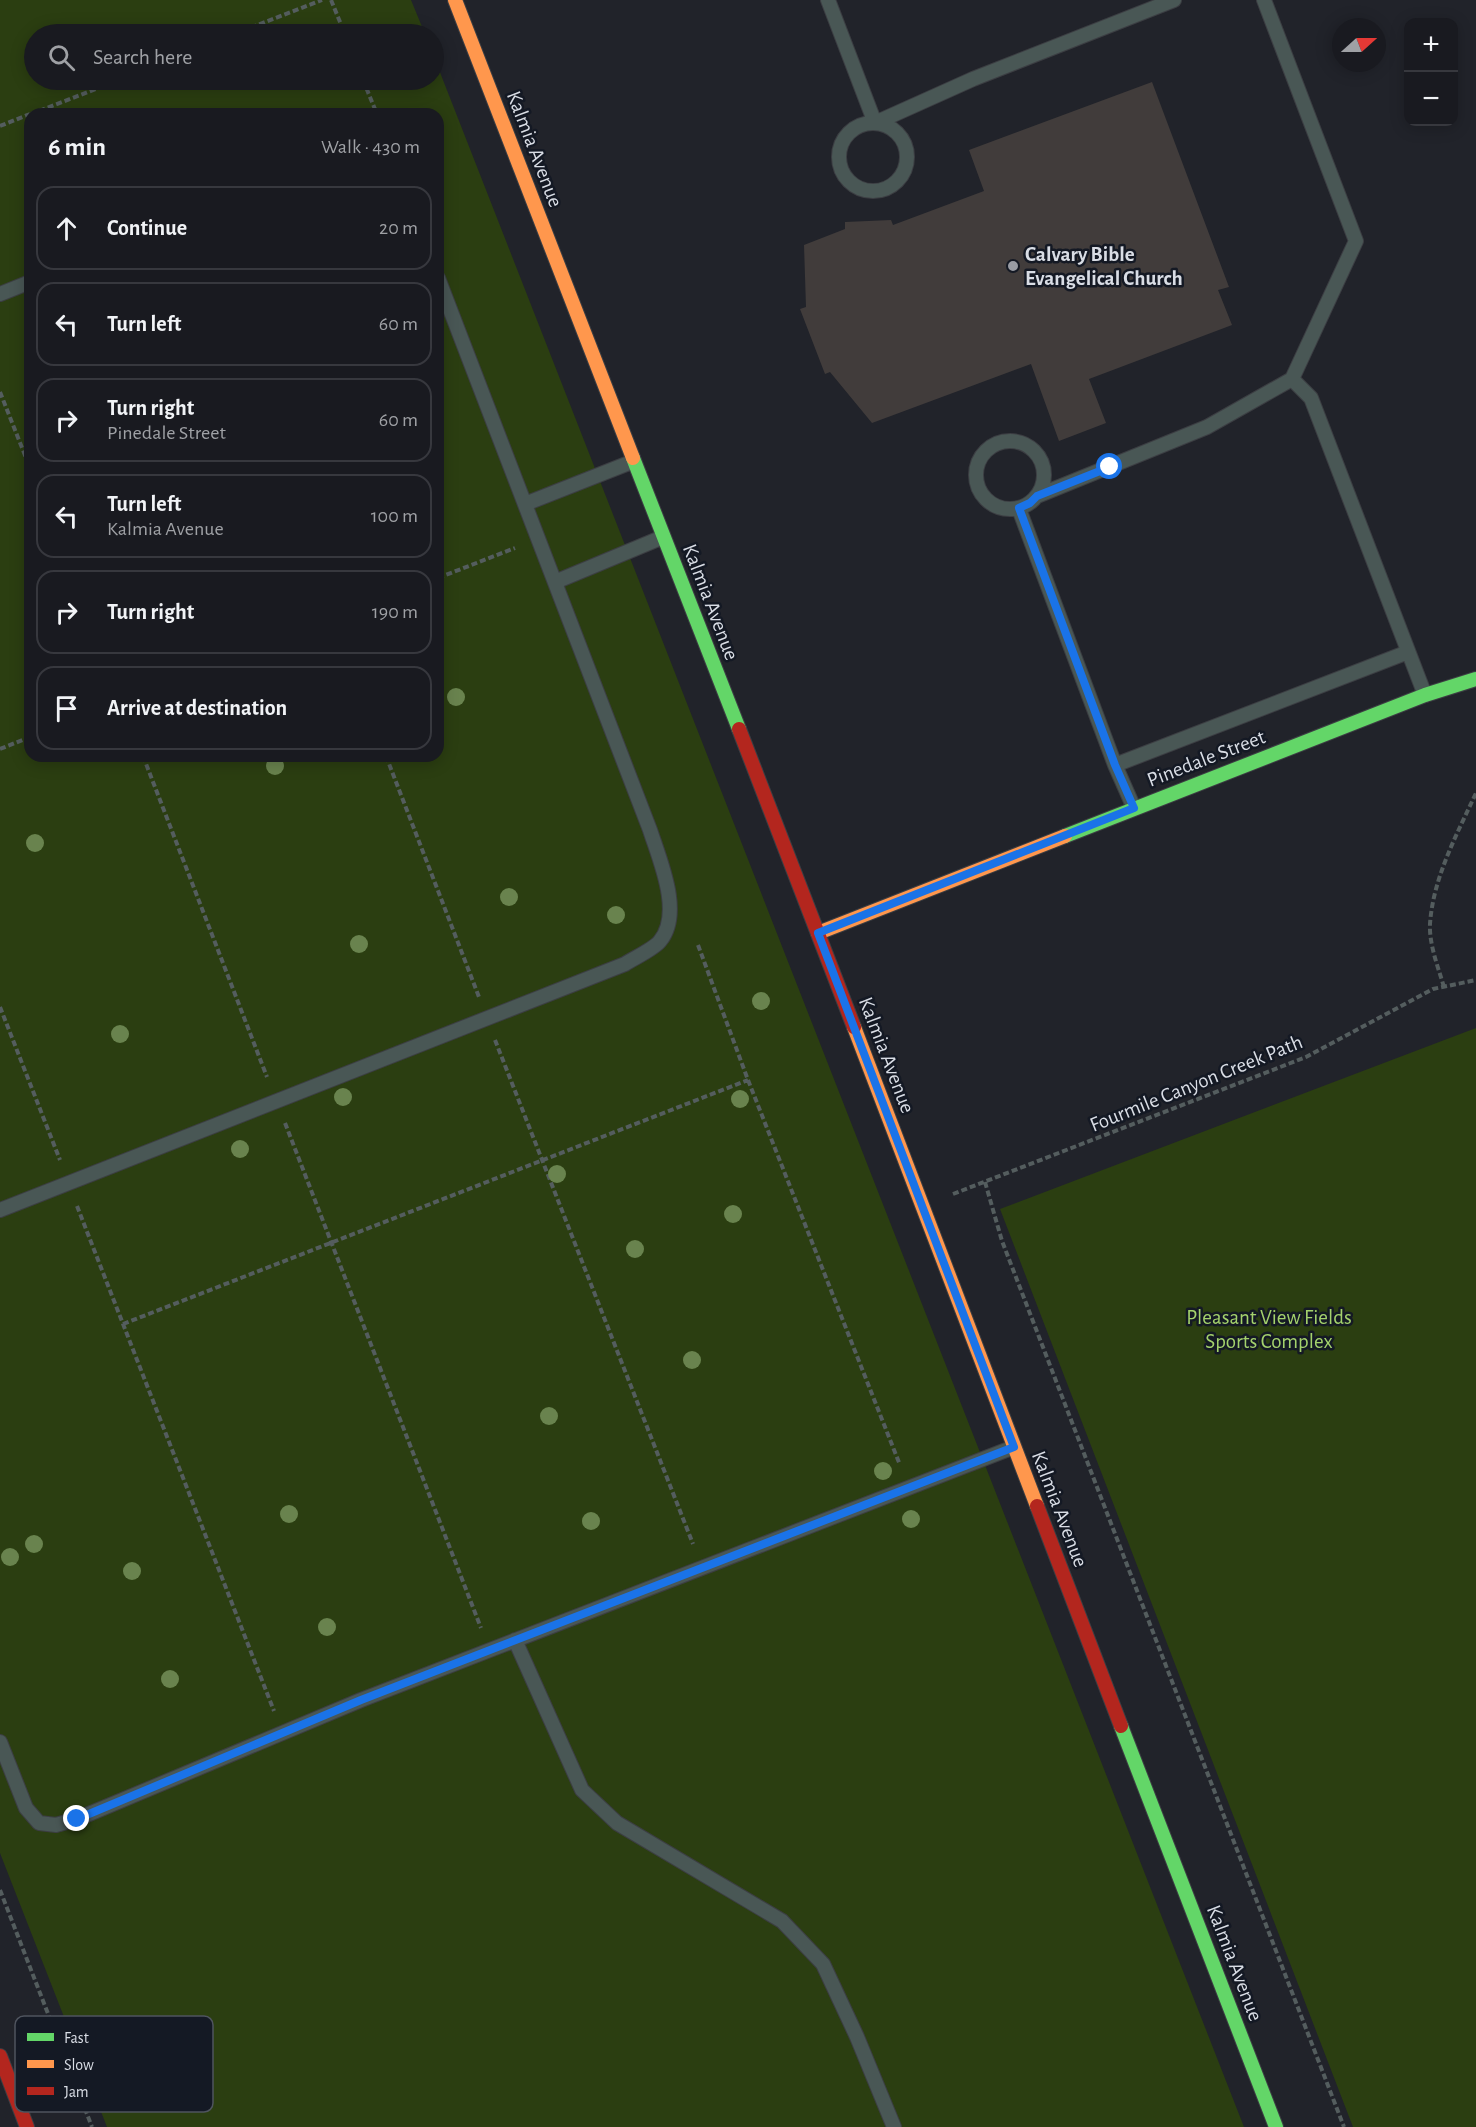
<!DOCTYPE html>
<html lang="en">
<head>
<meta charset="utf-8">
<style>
	:root { --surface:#191a20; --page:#222329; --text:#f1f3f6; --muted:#9fa1a5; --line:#37383e }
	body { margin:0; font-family:"Alegreya Sans",sans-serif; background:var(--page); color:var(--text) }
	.controls { position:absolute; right:18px; top:18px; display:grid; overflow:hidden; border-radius:12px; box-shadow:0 3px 15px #0003 }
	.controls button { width:54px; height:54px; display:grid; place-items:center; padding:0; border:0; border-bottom:2px solid var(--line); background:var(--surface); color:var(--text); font:30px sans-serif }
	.compass { position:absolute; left:1332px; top:18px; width:54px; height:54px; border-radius:50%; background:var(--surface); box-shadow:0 3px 15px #0003; rotate:69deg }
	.stop { position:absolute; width:18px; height:18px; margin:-14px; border:4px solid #1a73e8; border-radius:50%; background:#fff }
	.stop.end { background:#1a73e8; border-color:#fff; box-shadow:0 2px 6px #0008 }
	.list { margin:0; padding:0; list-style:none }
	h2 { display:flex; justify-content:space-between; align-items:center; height:78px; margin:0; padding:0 24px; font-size:26px }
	h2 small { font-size:20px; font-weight:400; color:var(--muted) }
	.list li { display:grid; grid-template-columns:39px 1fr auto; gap:18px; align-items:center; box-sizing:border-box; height:84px; margin:0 12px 12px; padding:0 12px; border:2px solid var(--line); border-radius:18px }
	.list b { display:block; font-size:22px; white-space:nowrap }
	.list p { margin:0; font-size:20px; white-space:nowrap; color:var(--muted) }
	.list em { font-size:20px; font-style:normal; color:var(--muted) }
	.icon { flex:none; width:33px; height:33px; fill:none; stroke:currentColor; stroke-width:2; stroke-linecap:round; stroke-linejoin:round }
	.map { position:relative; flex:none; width:1476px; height:2127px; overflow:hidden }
	.search { position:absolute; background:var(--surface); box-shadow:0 3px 15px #0003; left:24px; top:24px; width:420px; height:66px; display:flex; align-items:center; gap:15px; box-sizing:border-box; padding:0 21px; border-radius:33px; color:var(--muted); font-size:22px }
	.panel { position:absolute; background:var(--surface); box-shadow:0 3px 15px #0003; left:24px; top:108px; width:420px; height:654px; border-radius:18px }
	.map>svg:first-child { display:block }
	.green { fill:#2b3e11; fill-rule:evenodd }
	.building { fill:#413c3b }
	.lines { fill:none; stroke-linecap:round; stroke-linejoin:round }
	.lane-casing { stroke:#3c3e43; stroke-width:16 }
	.fast-casing { stroke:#3c3e43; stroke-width:16 }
	.slow-casing { stroke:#3c3e43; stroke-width:16 }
	.jam-casing { stroke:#3c3e43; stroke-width:16 }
	.path { stroke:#545d5e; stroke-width:4; stroke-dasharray:6 3; stroke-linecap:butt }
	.lane { stroke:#495755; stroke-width:14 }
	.fast { stroke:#63d668; stroke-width:14 }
	.slow { stroke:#ff974d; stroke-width:14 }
	.jam { stroke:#b3261e; stroke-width:14 }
	.tree { fill:#69834e }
	.route { stroke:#1a73e8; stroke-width:8 }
	.poi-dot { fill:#999ca4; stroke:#141924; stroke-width:2 }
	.labels { text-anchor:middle; stroke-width:5; stroke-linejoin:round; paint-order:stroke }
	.street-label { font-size:21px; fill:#d9dde5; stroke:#141924 }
	.poi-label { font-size:21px; font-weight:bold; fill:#d9dde5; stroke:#141924; text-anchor:start }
	.park-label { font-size:21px; fill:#a4d26c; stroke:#141924 }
	.key { fill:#141924; stroke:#4f545e; stroke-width:1.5 }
	.key-label { font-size:16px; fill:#d9dde5 }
</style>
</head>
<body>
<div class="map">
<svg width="1476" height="2127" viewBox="0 0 1476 2127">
	<rect width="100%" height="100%" fill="#21232a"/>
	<!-- green -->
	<path class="green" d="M 0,0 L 411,0 L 425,34 L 34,34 L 34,80 L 434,80 L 434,57 L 1244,2127 L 107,2127 L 0,1853 ZM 30,114 L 438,114 L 438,756 L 30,756 Z
		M 1476,1028 L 1476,2127 L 1353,2127 L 1000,1209 Z"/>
	<!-- building -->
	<path class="building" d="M 1152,82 L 1229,287 L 1218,290 L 1232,325 L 1089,379 L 1106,423 L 1059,441 L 1031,364 L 872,423 L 830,372 L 825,374 L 800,309 L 806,307 L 804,245 L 845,229 L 845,222 L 891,220 L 893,225 L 984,191 L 969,150 Z"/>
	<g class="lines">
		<defs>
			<path id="lane" d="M 828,0 L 875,123 L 973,79 L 1174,0
				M839 157a34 34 0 1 1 68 0a34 34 0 1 1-68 0Z
				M 0,294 L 30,282
				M 1292,379 L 1311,398 L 1425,695
				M976 475a34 34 0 1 1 68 0a34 34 0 1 1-68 0Z
				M 1037,496 L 1207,427 L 1292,379 L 1356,241 L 1264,0
				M 525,504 L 634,461
				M 1019,509 L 1115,765 L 1408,652
				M 555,582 L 663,537
				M 1115,765 L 1134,808
				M 0,1210 L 625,964 C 634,958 654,949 660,941 C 683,913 660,861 650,830 L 438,278
				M 515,1640 L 582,1790 L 617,1823 L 782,1921 L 823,1964 L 857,2037 L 894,2127
				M 0,1742 L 26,1808 L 39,1823 L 56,1825 L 77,1819 L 361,1700 L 1014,1447"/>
			<path id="fast" d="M 633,458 L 739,729
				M 1065,836 L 1425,695 L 1476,679
				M 1121,1726 L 1276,2127"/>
			<path id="slow" d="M 455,0 L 633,458
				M 818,933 L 1065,836
				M 854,1027 L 1037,1506"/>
			<path id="jam" d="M 739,729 L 854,1027
				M 1037,1506 L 1121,1726
				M 0,2056 L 27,2127"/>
		</defs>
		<!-- lane casing -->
		<use href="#lane" class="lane-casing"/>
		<!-- fast casing -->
		<use href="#fast" class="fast-casing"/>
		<!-- slow casing -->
		<use href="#slow" class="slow-casing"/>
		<!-- jam casing -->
		<use href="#jam" class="jam-casing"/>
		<!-- path -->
		<path class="path" d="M 331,0 L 345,34
			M 234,34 L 322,0
			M 363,80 L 377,114
			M 31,114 L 119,80
			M 0,126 L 30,114
			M 0,392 L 30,468
			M 438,578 L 515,548
			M 0,749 L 30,737
			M 143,756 L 267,1077
			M 386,756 L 479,997
			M 698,945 L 748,1080 L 900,1465
			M 1444,987 C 1438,967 1429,944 1430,924 C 1433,878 1457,834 1476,793
			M 0,1007 L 60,1160
			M 495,1040 L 693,1544
			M 285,1123 L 481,1628
			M 985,1182 L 1002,1241 L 1344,2127
			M 953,1194 L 1306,1057 L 1433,989 L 1476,980
			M 77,1206 L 274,1711
			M 123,1324 L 748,1080
			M 0,1890 L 92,2127"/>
		<!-- lane -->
		<use href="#lane" class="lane"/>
		<!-- fast -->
		<use href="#fast" class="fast"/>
		<!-- slow -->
		<use href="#slow" class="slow"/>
		<!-- jam -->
		<use href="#jam" class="jam"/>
	</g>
	<!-- trees -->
	<g class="tree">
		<circle cx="456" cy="697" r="9"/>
		<circle cx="275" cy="766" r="9"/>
		<circle cx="35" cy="843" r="9"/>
		<circle cx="509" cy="897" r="9"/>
		<circle cx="616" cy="915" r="9"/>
		<circle cx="359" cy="944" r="9"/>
		<circle cx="761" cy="1001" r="9"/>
		<circle cx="120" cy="1034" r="9"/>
		<circle cx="343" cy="1097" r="9"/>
		<circle cx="740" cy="1099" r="9"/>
		<circle cx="240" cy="1149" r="9"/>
		<circle cx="557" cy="1174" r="9"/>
		<circle cx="733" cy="1214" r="9"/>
		<circle cx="635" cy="1249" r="9"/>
		<circle cx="692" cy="1360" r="9"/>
		<circle cx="549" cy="1416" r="9"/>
		<circle cx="883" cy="1471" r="9"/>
		<circle cx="289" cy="1514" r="9"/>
		<circle cx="911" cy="1519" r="9"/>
		<circle cx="591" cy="1521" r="9"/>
		<circle cx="34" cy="1544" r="9"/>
		<circle cx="10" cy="1557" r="9"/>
		<circle cx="132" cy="1571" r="9"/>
		<circle cx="327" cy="1627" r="9"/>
		<circle cx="170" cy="1679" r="9"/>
	</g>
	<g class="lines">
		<!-- route -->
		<path class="route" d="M 77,1819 L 361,1700 L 1014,1447 L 818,933 L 1134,808 L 1115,765 L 1019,508 L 1030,503 L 1037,496 L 1110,467"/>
	</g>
	<!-- markers -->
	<circle class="poi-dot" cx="1013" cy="266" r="6"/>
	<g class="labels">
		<!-- street labels -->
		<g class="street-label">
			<text transform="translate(535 149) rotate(69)" y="7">Kalmia Avenue</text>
			<text transform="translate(711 602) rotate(69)" y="7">Kalmia Avenue</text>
			<text transform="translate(1206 758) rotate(-21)" y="7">Pinedale Street</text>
			<text transform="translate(887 1055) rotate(69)" y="7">Kalmia Avenue</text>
			<text transform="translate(1196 1083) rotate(-22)" y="7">Fourmile Canyon Creek Path</text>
			<text transform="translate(1060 1509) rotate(69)" y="7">Kalmia Avenue</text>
			<text transform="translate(1235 1963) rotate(69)" y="7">Kalmia Avenue</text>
		</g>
		<!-- poi labels -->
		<g class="poi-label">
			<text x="1025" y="261">Calvary Bible<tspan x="1025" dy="24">Evangelical Church</tspan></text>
		</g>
		<!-- park labels -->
		<g class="park-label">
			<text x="1269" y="1324">Pleasant View Fields<tspan x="1269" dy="24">Sports Complex</tspan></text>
		</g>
	</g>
	<!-- legend -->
	<rect x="15" y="2016" width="198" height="96" rx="9" class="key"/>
	<rect x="27" y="2033" width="27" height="8" fill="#63d668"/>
	<rect x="27" y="2060" width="27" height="8" fill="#ff974d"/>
	<rect x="27" y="2087" width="27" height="8" fill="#b3261e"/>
	<g class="key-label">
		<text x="64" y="2043">Fast</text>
		<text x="64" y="2070">Slow</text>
		<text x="64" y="2097">Jam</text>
	</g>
</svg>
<div class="controls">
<button>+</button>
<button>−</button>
</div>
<svg class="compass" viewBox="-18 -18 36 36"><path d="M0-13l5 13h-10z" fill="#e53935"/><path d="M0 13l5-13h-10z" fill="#9fa1a5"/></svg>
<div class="stop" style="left:1110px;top:467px"></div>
<div class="stop end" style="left:77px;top:1819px"></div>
<div class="search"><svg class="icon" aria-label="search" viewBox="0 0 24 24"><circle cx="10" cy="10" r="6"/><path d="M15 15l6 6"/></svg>Search here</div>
<section class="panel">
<h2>6 min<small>Walk · 430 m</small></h2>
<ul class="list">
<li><svg class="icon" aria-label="ahead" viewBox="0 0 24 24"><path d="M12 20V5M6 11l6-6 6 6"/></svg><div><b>Continue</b></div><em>20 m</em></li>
<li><svg class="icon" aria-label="left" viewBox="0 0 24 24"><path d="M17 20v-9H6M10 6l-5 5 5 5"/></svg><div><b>Turn left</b></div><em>60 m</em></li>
<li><svg class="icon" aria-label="right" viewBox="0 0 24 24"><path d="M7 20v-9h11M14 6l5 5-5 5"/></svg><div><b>Turn right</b><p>Pinedale Street</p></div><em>60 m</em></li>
<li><svg class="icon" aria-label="left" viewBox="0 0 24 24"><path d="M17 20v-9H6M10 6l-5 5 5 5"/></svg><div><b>Turn left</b><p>Kalmia Avenue</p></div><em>100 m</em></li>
<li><svg class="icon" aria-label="right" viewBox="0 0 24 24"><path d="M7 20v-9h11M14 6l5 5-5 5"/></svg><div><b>Turn right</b></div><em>190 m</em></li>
<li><svg class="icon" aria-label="arrive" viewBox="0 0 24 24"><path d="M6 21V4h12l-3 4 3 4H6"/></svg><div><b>Arrive at destination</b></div></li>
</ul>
</section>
</div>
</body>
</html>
